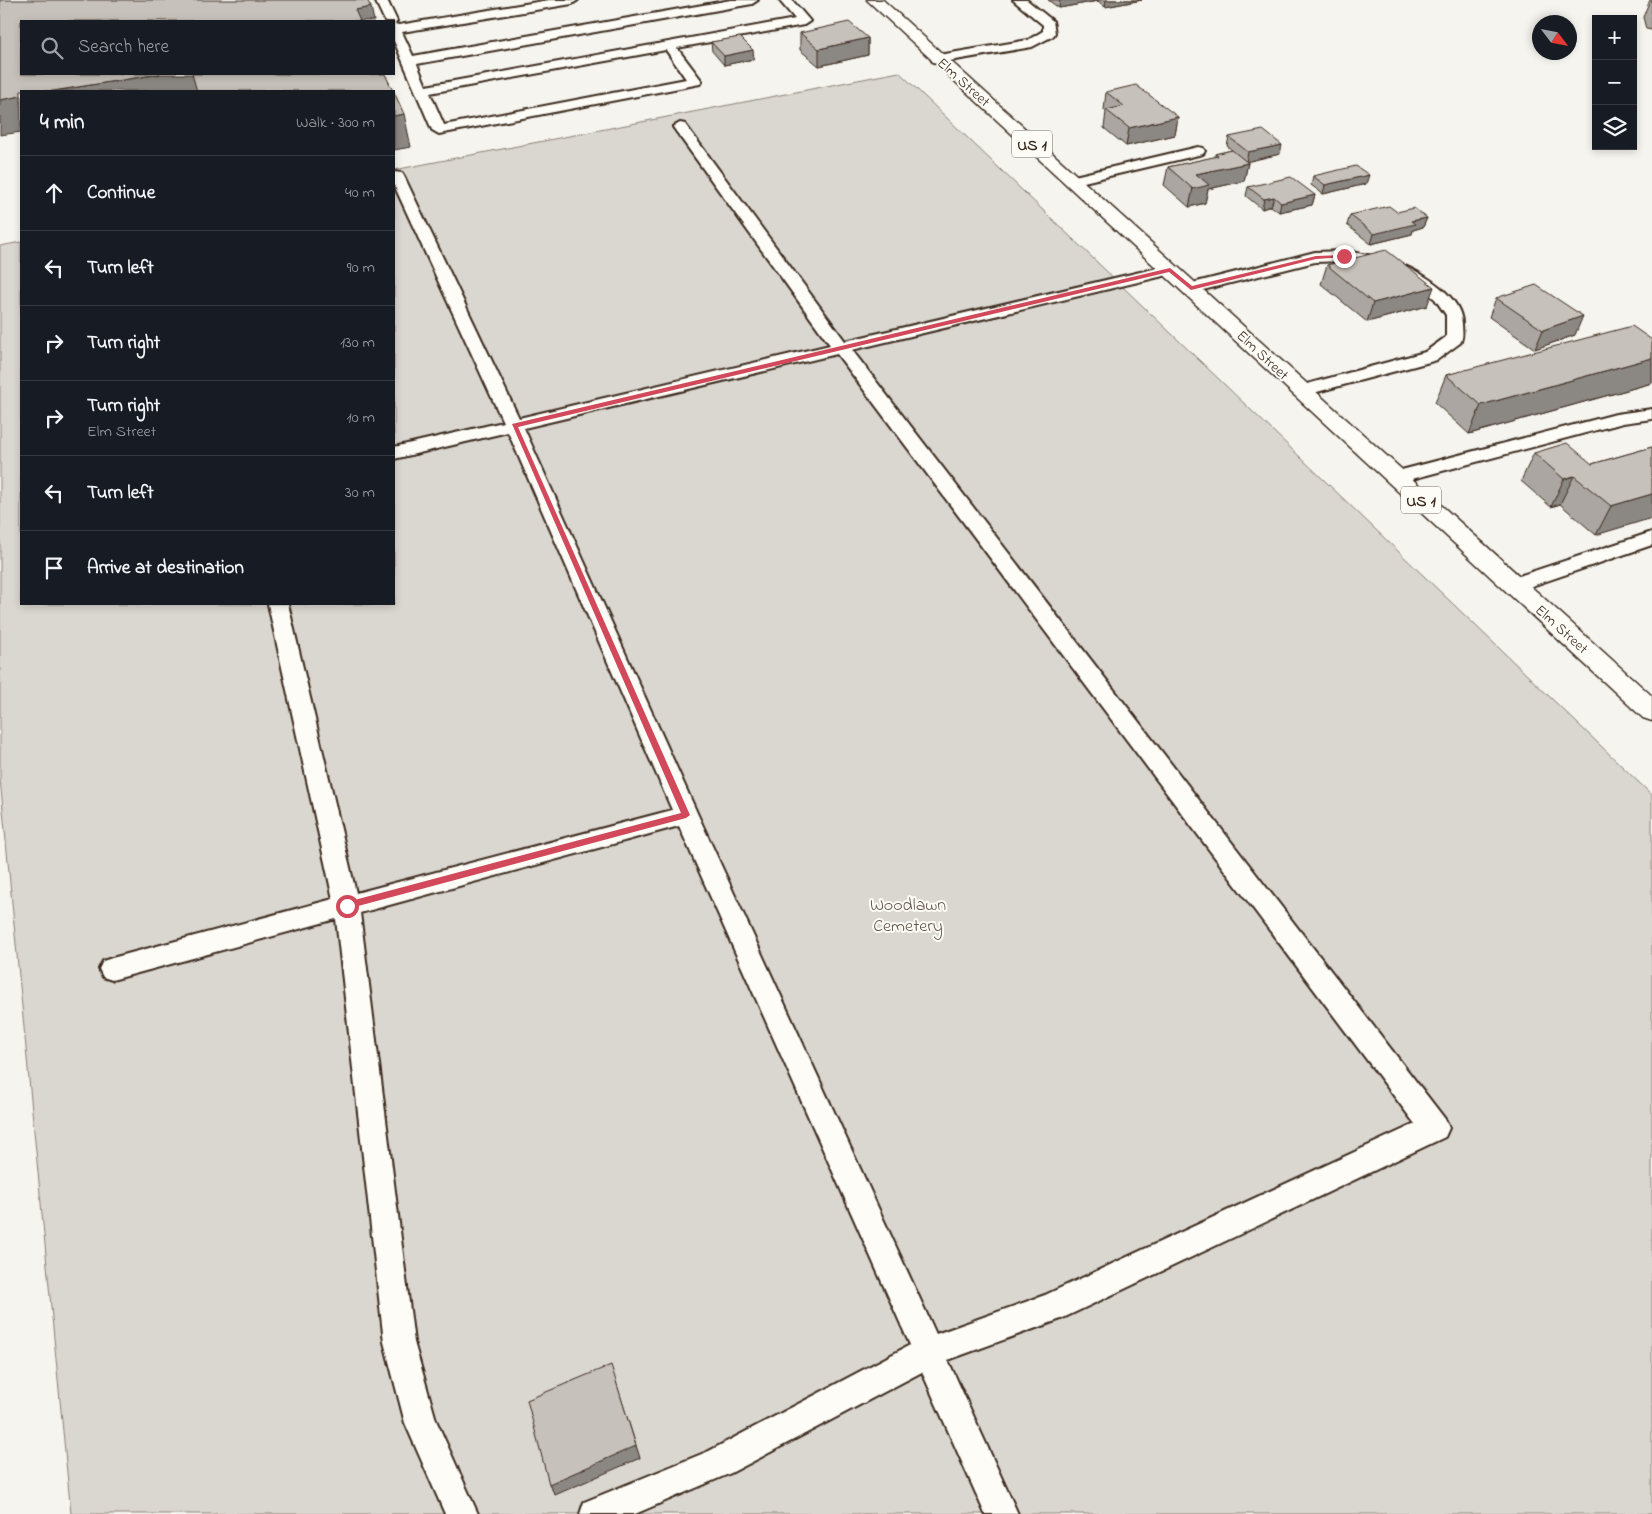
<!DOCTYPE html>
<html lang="en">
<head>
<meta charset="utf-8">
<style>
	:root { --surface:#171b24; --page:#242831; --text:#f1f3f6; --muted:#9ea1a6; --line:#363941 }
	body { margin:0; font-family:"Indie Flower",sans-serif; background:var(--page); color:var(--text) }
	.controls { position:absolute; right:15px; top:15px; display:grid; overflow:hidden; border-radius:0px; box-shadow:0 2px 8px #0003 }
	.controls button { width:45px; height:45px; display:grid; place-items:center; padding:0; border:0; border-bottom:1px solid var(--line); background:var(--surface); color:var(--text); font:25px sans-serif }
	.compass { position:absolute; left:1532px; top:15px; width:45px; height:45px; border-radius:50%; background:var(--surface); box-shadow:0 2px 8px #0003; rotate:122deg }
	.stop { position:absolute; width:15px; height:15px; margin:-11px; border:4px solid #d1495b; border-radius:50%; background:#fff }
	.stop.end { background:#d1495b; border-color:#fff; box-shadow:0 1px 5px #0008 }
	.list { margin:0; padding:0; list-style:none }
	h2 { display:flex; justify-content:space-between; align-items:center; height:65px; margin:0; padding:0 20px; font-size:21px }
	h2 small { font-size:16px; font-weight:400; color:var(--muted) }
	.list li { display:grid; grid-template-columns:32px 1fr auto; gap:15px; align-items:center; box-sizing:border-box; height:75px; padding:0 20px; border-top:1px solid var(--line) }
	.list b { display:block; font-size:19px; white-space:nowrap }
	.list p { margin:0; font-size:16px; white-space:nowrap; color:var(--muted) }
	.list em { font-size:16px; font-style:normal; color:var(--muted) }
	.icon { flex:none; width:28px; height:28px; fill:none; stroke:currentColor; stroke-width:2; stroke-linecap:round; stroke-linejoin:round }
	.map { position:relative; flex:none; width:1652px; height:1514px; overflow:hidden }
	.search { position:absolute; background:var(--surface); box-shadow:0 2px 8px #0003; left:20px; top:20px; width:375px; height:55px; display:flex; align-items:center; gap:12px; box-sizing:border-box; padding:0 18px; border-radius:0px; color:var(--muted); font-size:19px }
	.panel { position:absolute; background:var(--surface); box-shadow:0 2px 8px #0003; left:20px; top:90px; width:375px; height:515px; border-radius:0px }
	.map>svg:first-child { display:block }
	.green { fill:#dad6d0; stroke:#8a8077 }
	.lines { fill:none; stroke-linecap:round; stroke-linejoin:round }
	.service-casing { stroke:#3b2a1e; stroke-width:4 }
	.primary-casing { stroke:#3b2a1e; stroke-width:3 }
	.service { fill:#fdfcf7; fill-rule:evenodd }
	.primary { fill:#fdfcf7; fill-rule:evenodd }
	.wall { fill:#aba6a1; stroke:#3b2a1e }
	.shaded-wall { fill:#8b8783; stroke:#3b2a1e }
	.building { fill:#c7c1bb; stroke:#3b2a1e }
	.route { fill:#d1495b }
	.labels { text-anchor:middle; stroke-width:4; stroke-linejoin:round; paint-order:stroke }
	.far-street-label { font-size:15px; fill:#3b2a1e; stroke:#fdfcf7 }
	.shield { fill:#fdfcf7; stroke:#75695f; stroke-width:1 }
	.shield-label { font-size:16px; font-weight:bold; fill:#3b2a1e }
	.park-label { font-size:18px; fill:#63554a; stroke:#fdfcf7 }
</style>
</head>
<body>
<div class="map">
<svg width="1652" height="1514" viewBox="0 0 1652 1514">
	<rect width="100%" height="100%" fill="#f5f4ee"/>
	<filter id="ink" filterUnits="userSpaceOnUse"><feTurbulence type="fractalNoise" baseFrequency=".02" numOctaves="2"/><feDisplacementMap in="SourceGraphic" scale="10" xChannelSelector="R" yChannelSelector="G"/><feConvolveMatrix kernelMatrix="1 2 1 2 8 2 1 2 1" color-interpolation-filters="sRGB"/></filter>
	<g filter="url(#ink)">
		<!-- green -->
		<path class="green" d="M 899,72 L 1652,795 L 1652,1514 L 71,1514 L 0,779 L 0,246 L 21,242 L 21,604 L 394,604 L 394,170 Z"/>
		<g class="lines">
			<defs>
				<path id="service" d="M 375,0 L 387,0 L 397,21 L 395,24 L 399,25 L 549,0 L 578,0 L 572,4 L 402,32 L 413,56 L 731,0 L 758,0 L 752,4 L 417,64 L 426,86 L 795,19 L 779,0 L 792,0 L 810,21 L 804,25 L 677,48 L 702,81 L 700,84 L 439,134 L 432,130 L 394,41 L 394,21 L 385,21 ZM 666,50 L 686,79 L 444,125 L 430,93 Z
					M 1013,0 L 1027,0 L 1053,21 L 1055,33 L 1053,36 L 1032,47 L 938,63 L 933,62 L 931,59 L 933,56 L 1028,40 L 1043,31 L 1043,25 Z
					M 680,123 L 685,124 L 845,341 L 1170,265 L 1176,267 L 1178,270 L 1176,273 L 852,350 L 1445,1119 L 1449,1128 L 1445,1137 L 1061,1319 L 948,1360 L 1018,1514 L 985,1514 L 922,1372 L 731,1473 L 635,1514 L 580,1514 L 584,1502 L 709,1451 L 910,1345 L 679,826 L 360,913 L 414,1342 L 436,1420 L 478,1514 L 445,1514 L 405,1423 L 384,1342 L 336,919 L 112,980 L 103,977 L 99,969 L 103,961 L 112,958 L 333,899 L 268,604 L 288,604 L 356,893 L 672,810 L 508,432 L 394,459 L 394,447 L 503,422 L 394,185 L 394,172 L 402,173 L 404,176 L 519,418 L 830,345 L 673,127 ZM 837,354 L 1415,1124 L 1045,1295 L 936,1334 L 698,815 L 524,428 Z
					M 1198,147 L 1203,148 L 1205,151 L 1203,154 L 1071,185 L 1064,181 L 1066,178 Z
					M 1344,251 C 1363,254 1384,257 1401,264 C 1424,274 1462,296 1462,324 C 1462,330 1464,337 1460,343 L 1437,360 L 1302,396 L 1296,395 L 1293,391 L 1296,387 L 1425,352 L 1446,337 L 1446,315 L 1435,299 L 1418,286 L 1389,270 L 1344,261 L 1315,262 L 1191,293 L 1183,288 L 1185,285 L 1315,252 Z
					M 1652,409 L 1652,419 L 1623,423 L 1397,483 L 1390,481 L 1388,477 L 1390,473 L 1616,414 Z
					M 1652,532 L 1652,545 L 1514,592 L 1507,590 L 1504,585 L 1507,580 Z"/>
				<path id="primary" d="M 867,0 L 883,0 L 1652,696 L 1652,721 L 1643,718 Z"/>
			</defs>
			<!-- service casing -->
			<use href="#service" class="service-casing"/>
			<!-- primary casing -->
			<use href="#primary" class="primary-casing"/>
			<!-- service -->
			<use href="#service" class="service"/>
			<!-- primary -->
			<use href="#primary" class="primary"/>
		</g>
		<!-- wall -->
		<path class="wall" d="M 1048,0 L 1142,0 L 1105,7 L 1098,1 L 1059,8 Z
			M 1650,0 L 1652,0 L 1652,30 L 1646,29 L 1643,17 Z
			M 800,33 L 868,38 L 868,55 L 819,66 L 800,50 Z
			M 711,42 L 754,59 L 724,65 L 712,51 Z
			M 1106,92 L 1178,117 L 1175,135 L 1126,146 L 1104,128 L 1106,112 L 1104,110 Z
			M 1229,137 L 1280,154 L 1247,161 L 1248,163 L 1244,181 L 1208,189 L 1205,203 L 1189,207 L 1164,185 L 1168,167 L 1215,157 L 1215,154 L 1232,150 L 1227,146 Z
			M 1313,176 L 1366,184 L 1323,194 L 1311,185 Z
			M 1248,187 L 1315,195 L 1312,205 L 1279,212 L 1271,206 L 1262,209 L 1246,196 Z
			M 1397,212 L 1427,218 L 1423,227 L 1413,230 L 1412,234 L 1371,244 L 1347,225 L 1350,215 Z
			M 1327,265 L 1427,306 L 1367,322 L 1321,284 Z
			M 1496,298 L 1575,335 L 1535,349 L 1489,317 Z
			M 1652,340 L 1652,383 L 1469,434 L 1435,403 L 1446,375 Z
			M 1652,447 L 1596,535 L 1560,504 L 1551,507 L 1521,481 L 1534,453 L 1592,464 Z"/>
		<!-- shaded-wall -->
		<path class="shaded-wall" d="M 1060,0 L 1098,0 L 1098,1 L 1059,8 Z
			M 1106,0 L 1142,0 L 1105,7 Z
			M 371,7 L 374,21 L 357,21 L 355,10 Z
			M 868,38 L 868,55 L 819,66 L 819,49 Z
			M 753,50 L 754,59 L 724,65 L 724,56 Z
			M 160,74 L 193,74 L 198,91 L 53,91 Z
			M 21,96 L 21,132 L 0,135 L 0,100 Z
			M 404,114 L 411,147 L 394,150 L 394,116 Z
			M 1178,117 L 1175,135 L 1126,146 L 1129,128 Z
			M 1282,145 L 1280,154 L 1246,162 L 1248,152 Z
			M 1248,163 L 1244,181 L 1208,189 L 1205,203 L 1189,207 L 1196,174 Z
			M 1369,175 L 1366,184 L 1323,194 L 1325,185 Z
			M 1315,195 L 1312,205 L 1279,212 L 1281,203 Z
			M 1274,197 L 1271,206 L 1262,209 L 1264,199 Z
			M 1427,218 L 1423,227 L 1413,230 L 1412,234 L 1371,244 L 1374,234 L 1411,221 Z
			M 1434,287 L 1427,306 L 1367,322 L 1373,303 Z
			M 1583,316 L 1575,335 L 1535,349 L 1543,330 Z
			M 1652,358 L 1652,383 L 1469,434 L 1481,405 Z
			M 1574,476 L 1560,504 L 1551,507 L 1564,479 Z
			M 1652,494 L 1652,518 L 1596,535 L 1611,506 Z
			M 615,1379 L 640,1458 L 555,1495 L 549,1484 Z"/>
		<!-- building -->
		<path class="building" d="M 0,0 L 367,0 L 371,7 L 355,10 L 360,21 L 21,21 L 21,74 L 160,74 L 53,91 L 21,91 L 21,96 L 0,100 Z
			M 849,22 L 868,38 L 819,49 L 800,33 Z
			M 740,37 L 753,50 L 724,56 L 711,42 Z
			M 192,74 L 385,74 L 393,91 L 197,91 Z
			M 1136,85 L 1178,117 L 1129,128 L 1106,110 L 1124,106 L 1106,92 Z
			M 394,92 L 404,114 L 394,116 Z
			M 1263,130 L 1282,145 L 1248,152 L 1229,137 Z
			M 1232,150 L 1248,163 L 1196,174 L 1209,185 L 1193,189 L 1168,167 L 1218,156 L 1215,154 Z
			M 1356,166 L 1369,175 L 1325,185 L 1313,176 Z
			M 1291,177 L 1315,195 L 1281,203 L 1274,197 L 1264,199 L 1248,187 Z
			M 1389,206 L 1397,212 L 1414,208 L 1427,218 L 1411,221 L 1415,224 L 1374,234 L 1350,215 Z
			M 1386,250 L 1434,287 L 1373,303 L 1327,265 Z
			M 1536,285 L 1583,316 L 1543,330 L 1496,298 Z
			M 1632,326 L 1652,340 L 1652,358 L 1481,405 L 1446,375 Z
			M 1567,443 L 1592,464 L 1652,447 L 1652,494 L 1611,506 L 1574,476 L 1564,479 L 1534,453 Z
			M 611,1365 L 636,1446 L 549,1484 L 527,1400 Z"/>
	</g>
	<!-- route -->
	<path class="route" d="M 1344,255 L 1346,257 L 1316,259 L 1191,290 L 1169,272 L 518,427 L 690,815 L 686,818 L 347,909 L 344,908 L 344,903 L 347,902 L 681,813 L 512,424 L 1170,268 L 1192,286 L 1316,256 Z"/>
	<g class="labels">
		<!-- far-street labels -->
		<g class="far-street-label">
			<text transform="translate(964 82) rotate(42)" y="5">Elm Street</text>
			<text transform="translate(1263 355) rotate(43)" y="5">Elm Street</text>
			<text transform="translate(1562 629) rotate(42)" y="5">Elm Street</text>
		</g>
		<!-- shield labels -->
		<g class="shield">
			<rect x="1012" y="130.5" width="40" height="27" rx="4"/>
			<rect x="1401" y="486.5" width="40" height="27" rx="4"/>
		</g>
		<g class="shield-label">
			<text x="1032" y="150">US 1</text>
			<text x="1421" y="506">US 1</text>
		</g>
		<!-- park labels -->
		<g class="park-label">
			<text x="908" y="910">Woodlawn<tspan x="908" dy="21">Cemetery</tspan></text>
		</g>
	</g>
</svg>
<div class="controls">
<button>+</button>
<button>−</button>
<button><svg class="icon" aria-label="layers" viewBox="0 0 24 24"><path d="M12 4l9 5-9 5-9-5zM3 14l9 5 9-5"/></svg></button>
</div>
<svg class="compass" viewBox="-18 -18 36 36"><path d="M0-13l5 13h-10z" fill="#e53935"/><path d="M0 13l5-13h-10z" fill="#9ea1a6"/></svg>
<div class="stop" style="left:347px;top:906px"></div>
<div class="stop end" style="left:1344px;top:256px"></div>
<div class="search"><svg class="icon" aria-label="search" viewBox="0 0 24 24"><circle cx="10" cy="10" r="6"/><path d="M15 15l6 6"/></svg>Search here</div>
<section class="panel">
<h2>4 min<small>Walk · 300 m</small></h2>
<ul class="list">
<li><svg class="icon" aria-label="ahead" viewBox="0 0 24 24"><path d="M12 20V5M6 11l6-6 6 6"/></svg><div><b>Continue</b></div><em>40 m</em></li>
<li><svg class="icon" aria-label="left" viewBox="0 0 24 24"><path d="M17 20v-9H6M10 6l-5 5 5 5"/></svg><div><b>Turn left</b></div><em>90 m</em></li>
<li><svg class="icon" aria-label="right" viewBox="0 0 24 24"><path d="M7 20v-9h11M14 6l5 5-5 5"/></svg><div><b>Turn right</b></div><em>130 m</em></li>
<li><svg class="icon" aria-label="right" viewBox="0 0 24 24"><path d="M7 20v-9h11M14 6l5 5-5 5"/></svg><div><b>Turn right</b><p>Elm Street</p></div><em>10 m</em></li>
<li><svg class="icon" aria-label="left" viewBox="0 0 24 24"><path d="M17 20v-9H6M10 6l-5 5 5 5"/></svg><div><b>Turn left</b></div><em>30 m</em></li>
<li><svg class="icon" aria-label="arrive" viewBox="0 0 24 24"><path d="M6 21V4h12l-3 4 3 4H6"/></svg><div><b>Arrive at destination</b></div></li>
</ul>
</section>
</div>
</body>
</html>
